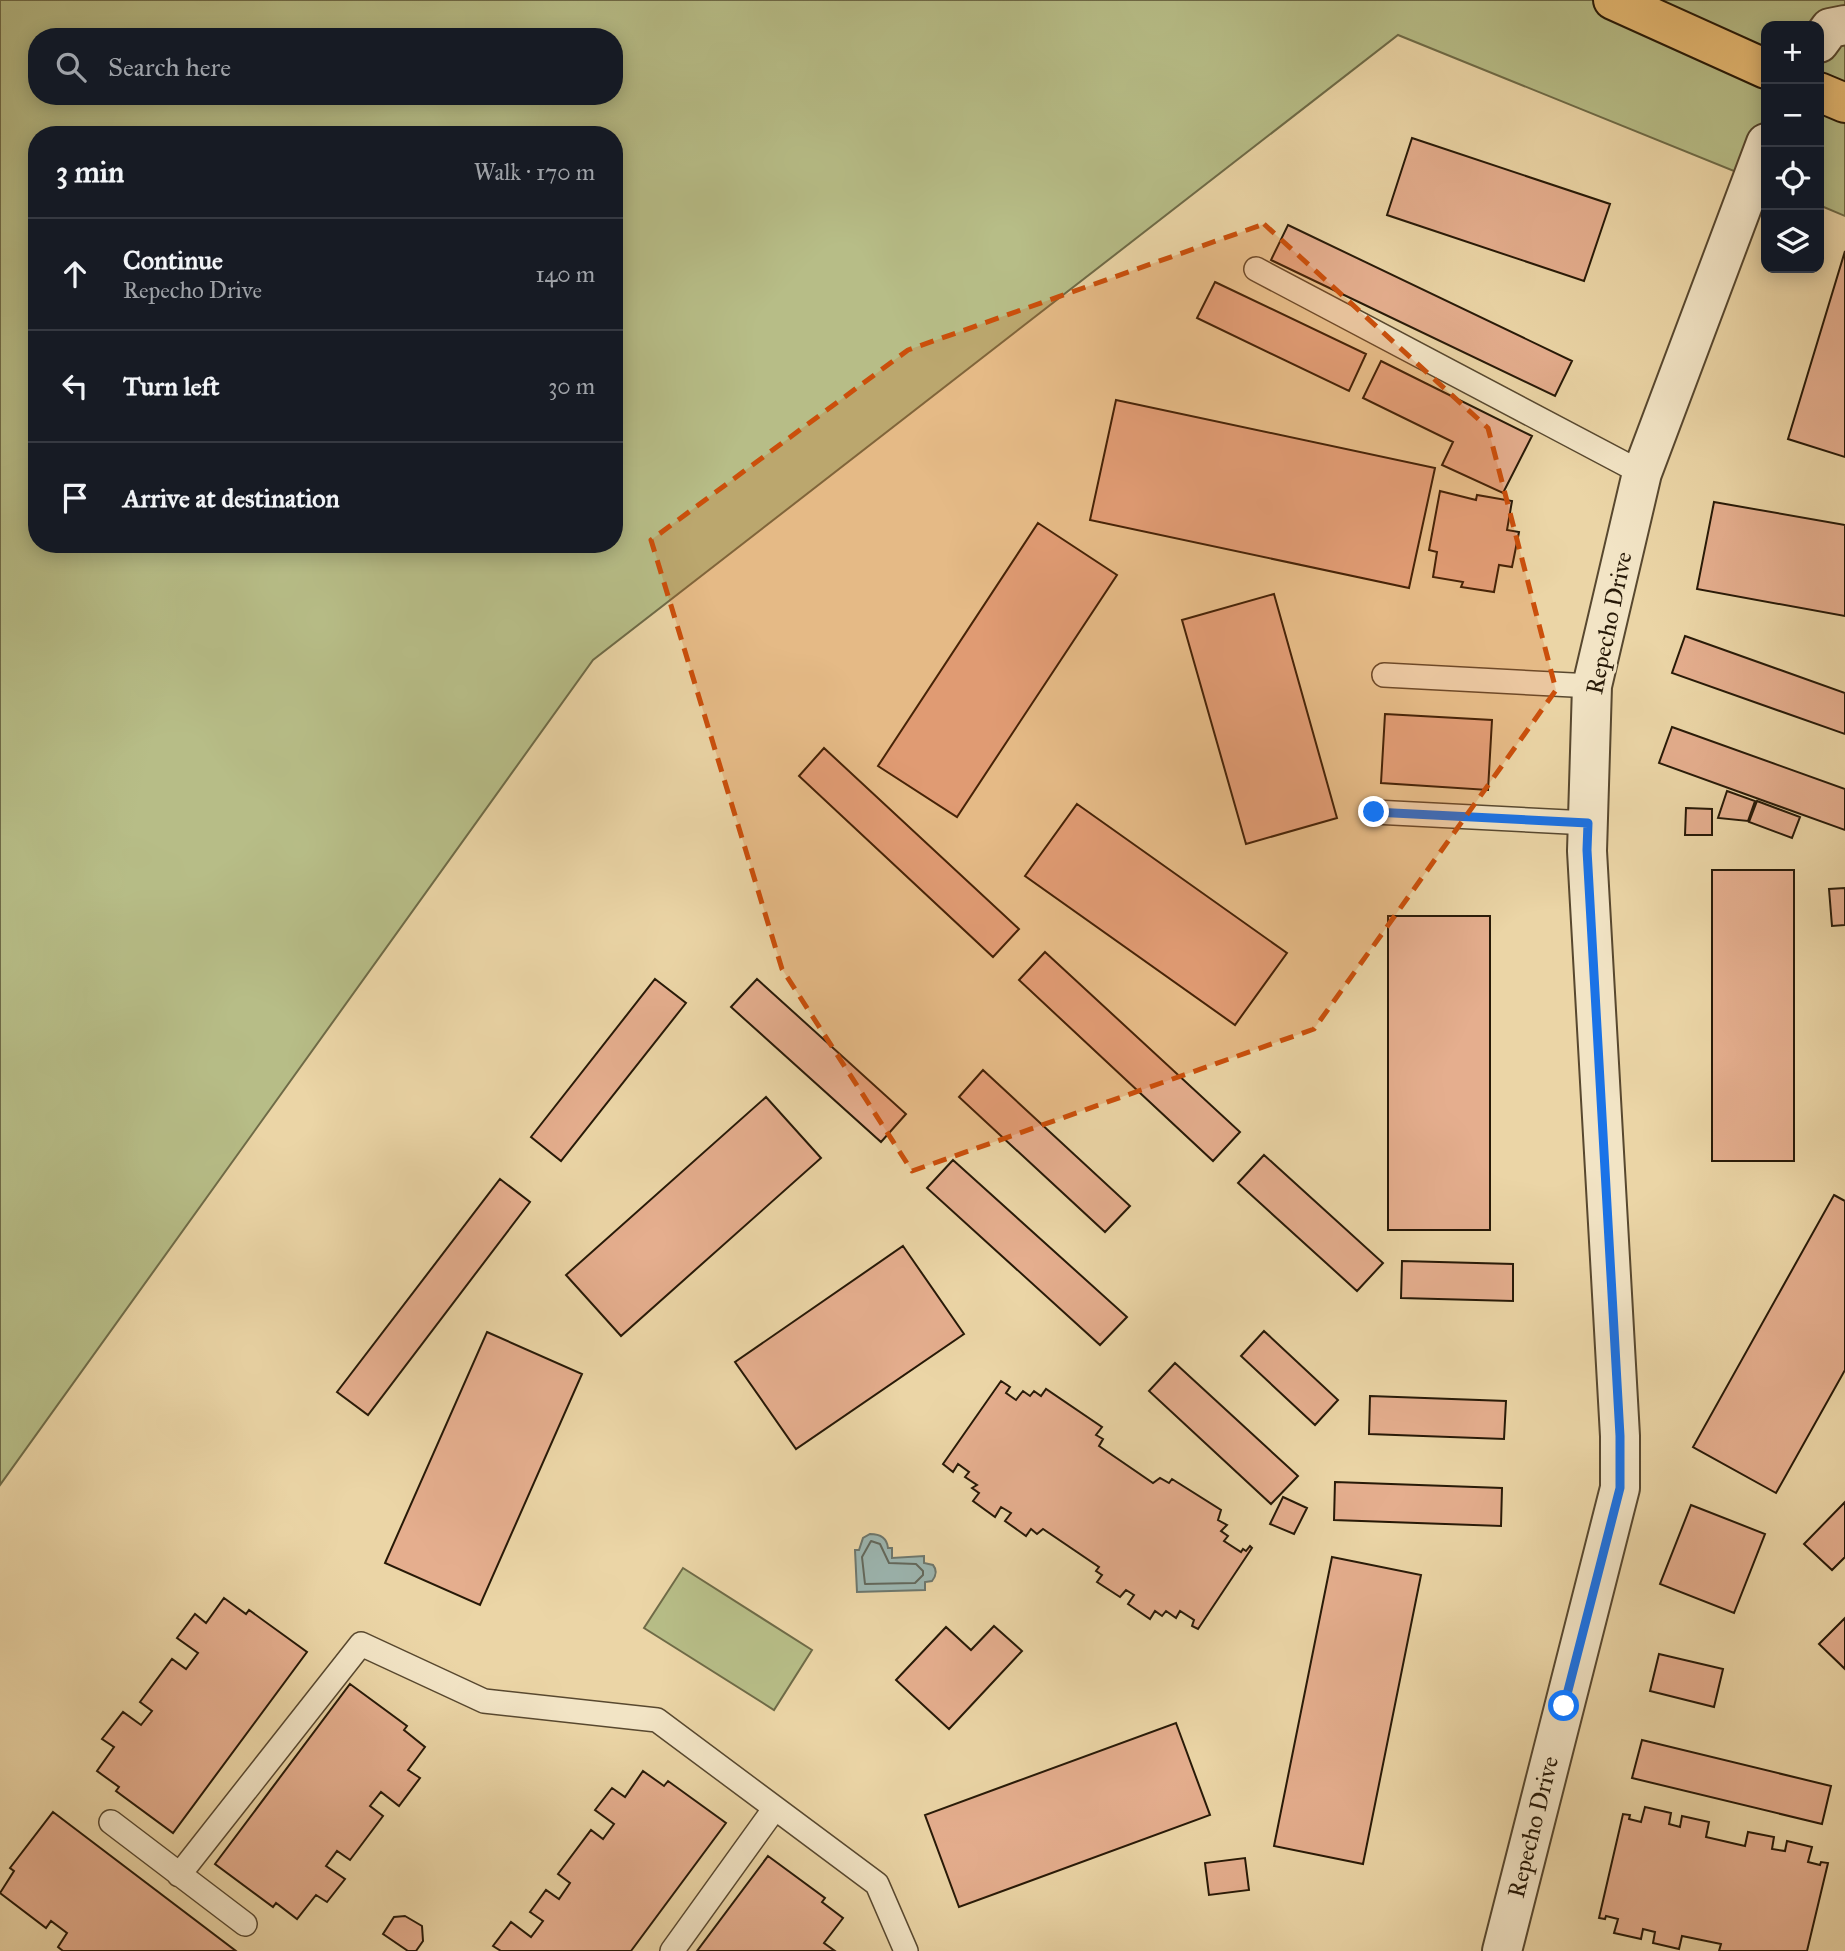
<!DOCTYPE html>
<html lang="en">
<head>
<meta charset="utf-8">
<style>
	:root { --surface:#171b24; --page:#242831; --text:#f1f3f6; --muted:#9ea1a6; --line:#363941 }
	body { margin:0; font-family:"IM FELL Great Primer",serif; background:var(--page); color:var(--text) }
	.controls { position:absolute; right:21px; top:21px; display:grid; overflow:hidden; border-radius:14px; box-shadow:0 4px 18px #0003 }
	.controls button { width:63px; height:63px; display:grid; place-items:center; padding:0; border:0; border-bottom:2px solid var(--line); background:var(--surface); color:var(--text); font:35px sans-serif }
	.stop { position:absolute; width:21px; height:21px; margin:-16px; border:5px solid #1a73e8; border-radius:50%; background:#fff }
	.stop.end { background:#1a73e8; border-color:#fff; box-shadow:0 2px 7px #0008 }
	.list { margin:0; padding:0; list-style:none }
	h2 { display:flex; justify-content:space-between; align-items:center; height:91px; margin:0; padding:0 28px; font-size:30px }
	h2 small { font-size:23px; font-weight:400; color:var(--muted) }
	.list li { display:grid; grid-template-columns:46px 1fr auto; gap:21px; align-items:center; box-sizing:border-box; height:112px; padding:0 28px; border-top:2px solid var(--line) }
	.list b { display:block; font-size:26px; white-space:nowrap }
	.list p { margin:0; font-size:23px; white-space:nowrap; color:var(--muted) }
	.list em { font-size:23px; font-style:normal; color:var(--muted) }
	.icon { flex:none; width:38px; height:38px; fill:none; stroke:currentColor; stroke-width:2; stroke-linecap:round; stroke-linejoin:round }
	.map { position:relative; flex:none; width:1845px; height:1951px; overflow:hidden }
	.search { position:absolute; background:var(--surface); box-shadow:0 4px 18px #0003; left:28px; top:28px; width:595px; height:77px; display:flex; align-items:center; gap:18px; box-sizing:border-box; padding:0 24px; border-radius:28px; color:var(--muted); font-size:26px }
	.panel { position:absolute; background:var(--surface); box-shadow:0 4px 18px #0003; left:28px; top:126px; width:595px; height:427px; border-radius:28px }
	.map>svg:first-child { display:block }
	.green { fill:#b7bd87; stroke:#6f6b47; stroke-width:2; fill-rule:evenodd }
	.water { fill:#9cb6b1; stroke:#6d776d; stroke-width:2 }
	.lines { fill:none; stroke-linecap:round; stroke-linejoin:round }
	.shore { stroke:#62685c; stroke-width:2 }
	.building { fill:#e5ae8e; stroke:#271907; stroke-width:2 }
	.lane-casing { stroke:#58482f; stroke-width:26 }
	.street-casing { stroke:#58482f; stroke-width:42 }
	.primary-casing { stroke:#271907; stroke-width:42 }
	.lane { stroke:#f2e4c5; stroke-width:23 }
	.street { stroke:#f2e4c5; stroke-width:38 }
	.primary { stroke:#e6ba73; stroke-width:38 }
	.route { stroke:#1a73e8; stroke-width:9 }
	.marked { fill:#cb4f0b; fill-opacity:0.2; stroke:#cb4f0b; stroke-width:5; stroke-dasharray:14 9; stroke-linejoin:round }
	.labels { text-anchor:middle; stroke-width:6; stroke-linejoin:round; paint-order:stroke }
	.street-label { font-size:24px; fill:#271907; stroke:#f2e4c5 }
</style>
</head>
<body>
<div class="map">
<svg width="1845" height="1951" viewBox="0 0 1845 1951">
	<rect width="100%" height="100%" fill="#ebd5a6"/>
	<filter id="stains"><feTurbulence type="fractalNoise" baseFrequency=".00286" numOctaves="4"/><feColorMatrix values="0 0 0 0 .2 0 0 0 0 .09 0 0 0 0 .02 0 0 0 .5 -.17"/></filter>
	<radialGradient id="worn" r=".72"><stop offset=".6" stop-color="#630" stop-opacity="0"/><stop offset="1" stop-color="#630" stop-opacity=".3"/></radialGradient>
	<!-- green -->
	<path class="green" d="M 0,0 L 1845,0 L 1845,216 L 1819,205 L 1819,26 L 1766,26 L 1766,184 L 1398,35 L 593,660 L 0,1485 ZM 37,37 L 614,37 L 614,96 L 37,96 ZM 37,135 L 614,135 L 614,544 L 37,544 Z
		M 683,1568 L 812,1650 L 774,1710 L 644,1628 Z"/>
	<!-- water -->
	<path class="water" d="M 870,1534 C 880,1534 887,1538 888,1548 L 892,1548 L 892,1558 L 924,1556 L 924,1563 L 933,1565 C 938,1571 936,1576 932,1581 L 925,1582 L 925,1590 L 857,1592 L 855,1550 L 859,1550 L 863,1538 Z"/>
	<g class="lines">
		<!-- shore -->
		<path class="shore" d="M 871,1541 L 880,1544 L 889,1563 L 916,1564 L 923,1571 L 923,1575 L 915,1583 L 865,1584 L 862,1557 Z"/>
	</g>
	<!-- building -->
	<path class="building" d="M 1412,138 L 1610,204 L 1584,281 L 1387,215 Z
		M 1288,225 L 1572,361 L 1555,396 L 1271,260 Z
		M 1845,251 L 1845,457 L 1788,439 Z
		M 1215,282 L 1366,354 L 1349,391 L 1197,318 Z
		M 1381,361 L 1532,436 L 1503,493 L 1442,465 L 1453,442 L 1363,398 Z
		M 1116,400 L 1435,468 L 1409,588 L 1090,520 Z
		M 1440,491 L 1476,500 L 1477,495 L 1512,501 L 1507,530 L 1519,532 L 1512,567 L 1499,565 L 1494,592 L 1461,587 L 1463,582 L 1433,577 L 1437,552 L 1429,550 Z
		M 1714,502 L 1845,525 L 1845,616 L 1697,589 Z
		M 1038,523 L 1117,575 L 957,817 L 878,766 Z
		M 1274,594 L 1337,818 L 1246,844 L 1182,620 Z
		M 1685,636 L 1845,693 L 1845,734 L 1672,673 Z
		M 1385,714 L 1492,720 L 1488,790 L 1381,783 Z
		M 1672,727 L 1845,789 L 1845,830 L 1659,763 Z
		M 824,748 L 1019,929 L 993,957 L 799,776 Z
		M 1727,791 L 1755,801 L 1748,821 L 1718,818 Z
		M 1757,801 L 1800,817 L 1792,838 L 1749,822 Z
		M 1077,804 L 1287,953 L 1235,1025 L 1025,876 Z
		M 1686,808 L 1712,809 L 1712,835 L 1685,835 Z
		M 1712,870 L 1794,870 L 1794,1161 L 1712,1161 Z
		M 1845,888 L 1845,925 L 1832,926 L 1829,889 Z
		M 1388,916 L 1490,916 L 1490,1230 L 1388,1230 Z
		M 1045,952 L 1240,1132 L 1213,1161 L 1019,980 Z
		M 655,979 L 686,1003 L 561,1161 L 531,1137 Z
		M 757,979 L 906,1114 L 881,1142 L 731,1007 Z
		M 983,1070 L 1130,1206 L 1105,1232 L 959,1097 Z
		M 766,1097 L 821,1158 L 621,1336 L 566,1275 Z
		M 1264,1155 L 1383,1263 L 1357,1291 L 1238,1183 Z
		M 953,1160 L 1127,1317 L 1100,1345 L 927,1188 Z
		M 500,1179 L 530,1202 L 368,1415 L 337,1392 Z
		M 1834,1195 L 1845,1201 L 1845,1370 L 1776,1493 L 1693,1447 Z
		M 903,1246 L 964,1334 L 796,1449 L 735,1362 Z
		M 1402,1261 L 1513,1264 L 1513,1301 L 1401,1298 Z
		M 1264,1331 L 1338,1400 L 1315,1425 L 1241,1356 Z
		M 487,1332 L 582,1374 L 480,1605 L 385,1563 Z
		M 1175,1363 L 1298,1476 L 1271,1504 L 1149,1391 Z
		M 1001,1381 L 1010,1387 L 1006,1393 L 1016,1400 L 1023,1391 L 1030,1396 L 1034,1391 L 1041,1396 L 1046,1389 L 1102,1427 L 1096,1435 L 1103,1439 L 1099,1446 L 1153,1483 L 1160,1478 L 1169,1483 L 1172,1479 L 1221,1510 L 1218,1520 L 1227,1525 L 1221,1531 L 1228,1536 L 1224,1541 L 1241,1552 L 1243,1549 L 1246,1551 L 1250,1546 L 1252,1548 L 1198,1629 L 1192,1626 L 1194,1620 L 1180,1611 L 1176,1618 L 1166,1611 L 1162,1616 L 1155,1611 L 1150,1619 L 1128,1604 L 1134,1595 L 1126,1590 L 1120,1597 L 1097,1582 L 1102,1575 L 1096,1571 L 1099,1567 L 1043,1529 L 1037,1534 L 1031,1529 L 1026,1536 L 1005,1521 L 1011,1513 L 1001,1507 L 995,1517 L 973,1501 L 979,1493 L 972,1488 L 977,1485 L 965,1477 L 969,1472 L 958,1464 L 953,1472 L 943,1464 Z
		M 1370,1396 L 1506,1401 L 1504,1439 L 1369,1434 Z
		M 1335,1482 L 1502,1488 L 1501,1526 L 1334,1520 Z
		M 1283,1497 L 1307,1508 L 1294,1534 L 1270,1524 Z
		M 1845,1502 L 1845,1557 L 1832,1570 L 1804,1544 Z
		M 1691,1505 L 1765,1534 L 1734,1613 L 1660,1584 Z
		M 1332,1557 L 1421,1575 L 1363,1864 L 1274,1846 Z
		M 224,1598 L 246,1614 L 249,1610 L 307,1652 L 173,1833 L 116,1791 L 119,1787 L 97,1771 L 114,1747 L 102,1739 L 123,1712 L 141,1725 L 152,1711 L 140,1702 L 172,1659 L 186,1669 L 198,1653 L 177,1638 L 195,1614 L 206,1623 Z
		M 1845,1618 L 1845,1669 L 1819,1644 Z
		M 994,1626 L 1022,1651 L 949,1729 L 896,1680 L 946,1627 L 971,1650 Z
		M 1659,1654 L 1723,1669 L 1714,1707 L 1650,1691 Z
		M 350,1684 L 407,1726 L 404,1730 L 425,1747 L 408,1770 L 420,1778 L 399,1806 L 381,1792 L 370,1806 L 383,1816 L 350,1860 L 337,1851 L 326,1866 L 345,1879 L 327,1902 L 316,1895 L 297,1919 L 276,1903 L 273,1907 L 215,1864 Z
		M 1176,1723 L 1210,1815 L 959,1907 L 925,1815 Z
		M 1642,1740 L 1831,1786 L 1822,1824 L 1632,1778 Z
		M 643,1771 L 664,1786 L 668,1781 L 726,1823 L 631,1951 L 501,1951 L 493,1946 L 511,1922 L 531,1937 L 543,1921 L 530,1912 L 546,1890 L 559,1899 L 570,1883 L 558,1874 L 591,1830 L 603,1839 L 614,1824 L 595,1810 L 612,1788 L 625,1797 Z
		M 1645,1807 L 1671,1813 L 1669,1824 L 1680,1827 L 1682,1816 L 1709,1822 L 1706,1837 L 1745,1846 L 1748,1832 L 1774,1837 L 1772,1849 L 1785,1851 L 1787,1841 L 1812,1847 L 1808,1862 L 1820,1865 L 1821,1862 L 1828,1863 L 1807,1951 L 1719,1951 L 1721,1944 L 1682,1936 L 1679,1949 L 1653,1943 L 1655,1932 L 1643,1929 L 1641,1939 L 1614,1933 L 1618,1919 L 1606,1916 L 1605,1919 L 1599,1918 L 1623,1814 L 1630,1815 L 1629,1819 L 1641,1822 Z
		M 53,1812 L 236,1951 L 63,1951 L 58,1947 L 67,1933 L 51,1921 L 46,1928 L 0,1893 L 14,1871 L 10,1868 Z
		M 768,1856 L 825,1898 L 822,1902 L 843,1918 L 824,1943 L 835,1951 L 697,1951 Z
		M 1245,1858 L 1249,1890 L 1209,1895 L 1205,1863 Z
		M 405,1916 L 422,1926 L 423,1941 L 416,1951 L 408,1951 L 383,1934 L 394,1917 Z"/>
	<g class="lines">
		<defs>
			<path id="lane" d="M 1256,269 L 1642,473
				M 1384,675 L 1592,686
				M 1374,812 L 1588,823
				M 111,1822 L 245,1924
				M 179,1875 L 361,1644 L 484,1701 L 657,1720 L 877,1884 L 906,1951
				M 672,1951 L 775,1808"/>
			<path id="street" d="M 1819,43 L 1830,28 L 1845,25
				M 1502,1951 L 1620,1488 L 1620,1436 L 1587,851 L 1592,686 L 1642,473 L 1766,143"/>
			<path id="primary" d="M 1613,0 L 1766,69
				M 1819,92 L 1845,103"/>
		</defs>
		<!-- lane casing -->
		<use href="#lane" class="lane-casing"/>
		<!-- street casing -->
		<use href="#street" class="street-casing"/>
		<!-- primary casing -->
		<use href="#primary" class="primary-casing"/>
		<!-- lane -->
		<use href="#lane" class="lane"/>
		<!-- street -->
		<use href="#street" class="street"/>
		<!-- primary -->
		<use href="#primary" class="primary"/>
	</g>
	<g class="lines">
		<!-- route -->
		<path class="route" d="M 1374,812 L 1588,823 L 1587,850 L 1620,1436 L 1620,1488 L 1564,1706"/>
	</g>
	<!-- marked area -->
	<path class="marked" d="M 1264,224 L 1488,428 L 1556,690 L 1314,1029 L 912,1171 L 782,969 L 651,540 L 908,350 Z"/>
	<g class="labels">
		<!-- street labels -->
		<g class="street-label">
			<text transform="translate(1609 623) rotate(-78)" y="8">Repecho Drive</text>
			<text transform="translate(1533 1827) rotate(-76)" y="8">Repecho Drive</text>
		</g>
	</g>
	<rect width="100%" height="100%" filter="url(#stains)"/>
	<rect width="100%" height="100%" fill="url(#worn)"/>
</svg>
<div class="controls">
<button>+</button>
<button>−</button>
<button><svg class="icon" aria-label="locate" viewBox="0 0 24 24"><circle cx="12" cy="12" r="6"/><path d="M12 2v4M12 18v4M2 12h4M18 12h4"/></svg></button>
<button><svg class="icon" aria-label="layers" viewBox="0 0 24 24"><path d="M12 4l9 5-9 5-9-5zM3 14l9 5 9-5"/></svg></button>
</div>
<div class="stop" style="left:1564px;top:1706px"></div>
<div class="stop end" style="left:1374px;top:812px"></div>
<div class="search"><svg class="icon" aria-label="search" viewBox="0 0 24 24"><circle cx="10" cy="10" r="6"/><path d="M15 15l6 6"/></svg>Search here</div>
<section class="panel">
<h2>3 min<small>Walk · 170 m</small></h2>
<ul class="list">
<li><svg class="icon" aria-label="ahead" viewBox="0 0 24 24"><path d="M12 20V5M6 11l6-6 6 6"/></svg><div><b>Continue</b><p>Repecho Drive</p></div><em>140 m</em></li>
<li><svg class="icon" aria-label="left" viewBox="0 0 24 24"><path d="M17 20v-9H6M10 6l-5 5 5 5"/></svg><div><b>Turn left</b></div><em>30 m</em></li>
<li><svg class="icon" aria-label="arrive" viewBox="0 0 24 24"><path d="M6 21V4h12l-3 4 3 4H6"/></svg><div><b>Arrive at destination</b></div></li>
</ul>
</section>
</div>
</body>
</html>
